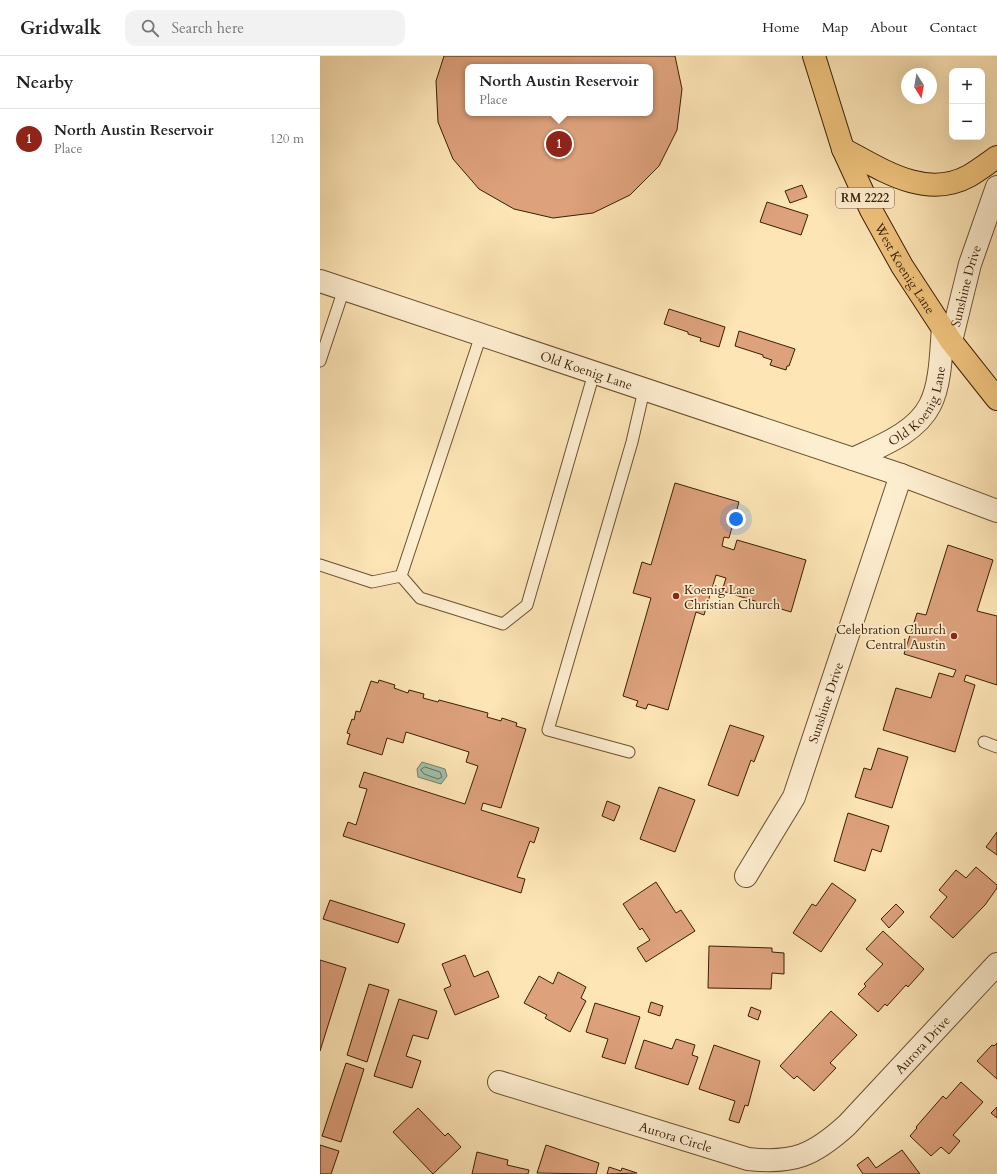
<!DOCTYPE html>
<html lang="en">
<head>
<meta charset="utf-8">
<style>
	:root { --surface:#fff; --page:#f2f2f2; --text:#222; --muted:#767676; --line:#e0e0e0; --accent:#8f2418 }
	body { margin:0; font-family:Cardo,serif; background:var(--page); color:var(--text) }
	.controls { position:absolute; right:12px; top:12px; display:grid; overflow:hidden; border-radius:8px; box-shadow:0 4px 16px #0002 }
	.controls button { width:36px; height:36px; display:grid; place-items:center; padding:0; border:0; border-bottom:1px solid var(--line); background:var(--surface); color:var(--text); font:20px sans-serif }
	.compass { position:absolute; left:581px; top:12px; width:36px; height:36px; border-radius:50%; background:var(--surface); box-shadow:0 4px 16px #0002; rotate:169deg }
	.you { position:absolute; left:416px; top:463px; width:14px; height:14px; margin:-10px; border:3px solid #fff; border-radius:50%; background:#1a73e8; box-shadow:0 0 0 6px #1a73e833 }
	.badge { display:grid; place-items:center; width:26px; height:26px; border-radius:50%; background:var(--accent); color:#fff; font-size:13px; font-weight:700 }
	.pin { position:absolute; translate:-50% -50%; border:2px solid #fff; box-shadow:0 1px 4px #0006 }
	.popup { position:absolute; left:145px; top:8px; width:188px; height:52px; box-sizing:border-box; display:grid; place-content:center; border-radius:8px; background:var(--surface); filter:drop-shadow(0 1px 3px #0005); font-size:13px; white-space:nowrap; color:var(--muted) }
	.popup b { font-size:15px; color:var(--text) }
	.popup::after { content:''; position:absolute; left:50%; top:100%; margin-left:-8px; border:8px solid transparent; border-top-color:var(--surface) }
	.list { margin:0; padding:0; list-style:none }
	h2 { display:flex; justify-content:space-between; align-items:center; height:52px; margin:0; padding:0 16px; font-size:17px }
	h2 small { font-size:13px; font-weight:400; color:var(--muted) }
	.list li { display:grid; grid-template-columns:26px 1fr auto; gap:12px; align-items:center; box-sizing:border-box; height:60px; padding:0 16px; border-top:1px solid var(--line) }
	.list b { display:block; font-size:15px; white-space:nowrap }
	.list p { margin:0; font-size:13px; white-space:nowrap; color:var(--muted) }
	.list em { font-size:13px; font-style:normal; color:var(--muted) }
	.icon { flex:none; width:22px; height:22px; fill:none; stroke:currentColor; stroke-width:2; stroke-linecap:round; stroke-linejoin:round }
	.map { position:relative; flex:none; width:677px; height:1118px; overflow:hidden }
	header { display:flex; align-items:center; gap:24px; box-sizing:border-box; height:56px; padding:0 20px; background:var(--surface); border-bottom:1px solid var(--line) }
	header strong { font-size:19px }
	nav { display:flex; gap:22px; margin-inline-start:auto; font-size:14px }
	.search { width:280px; height:36px; background:var(--page); display:flex; align-items:center; gap:10px; box-sizing:border-box; padding:0 14px; border-radius:12px; color:var(--muted); font-size:15px }
	main { display:flex }
	aside { flex:1; background:var(--surface) }
	.map>svg:first-child { display:block }
	.water { fill:#9fbfac; stroke:#777f69 }
	.lines { fill:none; stroke-linecap:round; stroke-linejoin:round }
	.shore { stroke:#6d6e58; stroke-width:1 }
	.building { fill:#dda17c; stroke:#3b1e04; fill-rule:evenodd }
	.service-casing { stroke:#6c5030; stroke-width:13 }
	.minor-casing { stroke:#6c5030; stroke-width:24 }
	.primary-casing { stroke:#3b1e04; stroke-width:24 }
	.service { stroke:#feeed0; stroke-width:11 }
	.minor { stroke:#feeed0; stroke-width:22 }
	.primary { stroke:#eec27b; stroke-width:22 }
	.poi-dot { fill:#8f2418; stroke:#feeed0; stroke-width:1.5 }
	.labels { text-anchor:middle; stroke-width:3.5; stroke-linejoin:round; paint-order:stroke }
	.shield { fill:#feeed0; stroke:#765c41; stroke-width:1 }
	.shield-label { font-size:12px; font-weight:bold; fill:#3b1e04 }
	.street-label { font-size:13px; fill:#3b1e04; stroke:#feeed0 }
	.poi-label { font-size:13px; fill:#3b1e04; stroke:#feeed0; text-anchor:start }
</style>
</head>
<body>
<header>
<strong>Gridwalk</strong>
<div class="search"><svg class="icon" aria-label="search" viewBox="0 0 24 24"><circle cx="10" cy="10" r="6"/><path d="M15 15l6 6"/></svg>Search here</div>
<nav><a>Home</a><a>Map</a><a>About</a><a>Contact</a></nav>
</header>
<main>
<aside>
<h2>Nearby<small></small></h2>
<ul class="list">
<li><span class="badge">1</span><div><b>North Austin Reservoir</b><p>Place</p></div><em>120 m</em></li>
</ul>
</aside>
<div class="map">
<svg width="677" height="1118" viewBox="0 0 677 1118">
	<rect width="100%" height="100%" fill="#fde5b6"/>
	<filter id="stains"><feTurbulence type="fractalNoise" baseFrequency=".005" numOctaves="4"/><feColorMatrix values="0 0 0 0 .2 0 0 0 0 .09 0 0 0 0 .02 0 0 0 .5 -.17"/></filter>
	<radialGradient id="worn" r=".72"><stop offset=".6" stop-color="#630" stop-opacity="0"/><stop offset="1" stop-color="#630" stop-opacity=".3"/></radialGradient>
	<!-- water -->
	<path class="water" d="M 102,706 L 125,713 L 127,720 L 121,728 L 98,721 L 97,713 Z"/>
	<g class="lines">
		<!-- shore -->
		<path class="shore" d="M 105,711 L 120,716 L 122,721 L 118,723 L 104,718 L 101,714 Z"/>
	</g>
	<!-- building -->
	<path class="building" d="M 124,0 L 355,0 L 362,33 L 357,74 L 339,110 L 310,139 L 273,157 L 233,162 L 194,153 L 159,133 L 133,103 L 118,66 L 116,25 ZM 148,11 L 330,11 L 330,57 L 148,57 Z
		M 482,129 L 487,141 L 470,147 L 465,135 Z
		M 447,146 L 488,159 L 481,179 L 440,166 Z
		M 349,253 L 405,271 L 399,291 L 380,285 L 381,282 L 368,278 L 368,276 L 344,268 Z
		M 419,275 L 475,293 L 469,310 L 467,310 L 466,314 L 450,309 L 452,304 L 443,301 L 443,299 L 415,290 Z
		M 355,427 L 419,446 L 409,482 L 404,481 L 402,490 L 414,494 L 417,484 L 486,504 L 471,556 L 402,535 L 406,522 L 396,519 L 384,559 L 376,556 L 348,654 L 328,648 L 326,653 L 316,650 L 318,645 L 303,640 L 331,542 L 313,537 L 322,506 L 331,509 Z
		M 628,489 L 673,504 L 657,555 L 677,560 L 677,629 L 646,619 L 644,625 L 655,629 L 635,696 L 563,674 L 576,632 L 611,642 L 619,617 L 633,621 L 636,614 L 584,598 L 597,557 L 606,559 Z
		M 59,624 L 75,629 L 74,632 L 88,637 L 89,634 L 104,638 L 103,642 L 118,646 L 119,644 L 168,657 L 167,661 L 181,665 L 182,662 L 197,667 L 196,670 L 206,673 L 181,752 L 163,747 L 161,754 L 219,772 L 214,787 L 210,785 L 197,821 L 205,823 L 201,837 L 23,780 L 28,766 L 36,769 L 47,733 L 39,731 L 44,716 L 145,748 L 158,710 L 146,706 L 149,696 L 86,676 L 83,687 L 67,682 L 62,699 L 27,688 L 30,678 L 27,677 L 32,663 L 34,664 L 36,655 L 40,656 L 51,625 L 58,627 Z
		M 410,669 L 444,680 L 434,706 L 431,704 L 418,740 L 388,729 Z
		M 558,692 L 588,701 L 572,752 L 535,741 L 544,712 L 551,714 Z
		M 339,731 L 375,744 L 355,796 L 320,783 Z
		M 287,745 L 300,750 L 294,765 L 282,760 Z
		M 528,757 L 569,770 L 561,796 L 552,793 L 545,815 L 514,805 Z
		M 677,776 L 677,799 L 666,791 Z
		M 656,811 L 677,829 L 677,832 L 665,849 L 633,882 L 610,861 L 627,841 L 619,834 L 636,814 L 646,822 Z
		M 336,826 L 356,857 L 361,854 L 375,875 L 326,906 L 317,892 L 330,884 L 322,872 L 320,874 L 303,848 Z
		M 512,827 L 536,844 L 501,896 L 473,877 L 492,848 L 496,850 Z
		M 10,844 L 85,868 L 78,887 L 3,863 Z
		M 576,848 L 584,856 L 569,872 L 561,863 Z
		M 563,875 L 604,913 L 588,931 L 586,929 L 567,950 L 565,948 L 558,956 L 538,938 L 546,930 L 544,928 L 563,908 L 546,893 Z
		M 389,890 L 452,892 L 452,896 L 464,897 L 464,918 L 452,917 L 451,933 L 388,932 Z
		M 145,899 L 154,921 L 168,915 L 179,941 L 135,959 L 124,933 L 131,930 L 122,908 Z
		M 0,904 L 26,912 L 0,995 Z
		M 238,916 L 266,931 L 261,942 L 266,945 L 250,976 L 225,962 L 227,959 L 204,947 L 219,920 L 233,928 Z
		M 49,928 L 69,934 L 47,1006 L 27,999 Z
		M 79,943 L 117,955 L 108,983 L 93,979 L 86,1000 L 101,1005 L 92,1032 L 54,1020 Z
		M 331,946 L 343,950 L 340,960 L 328,956 Z
		M 275,947 L 320,961 L 305,1008 L 282,1001 L 288,983 L 266,976 Z
		M 431,951 L 441,955 L 438,964 L 428,960 Z
		M 511,955 L 537,979 L 510,1007 L 516,1012 L 494,1035 L 477,1020 L 474,1023 L 460,1010 Z
		M 356,983 L 375,989 L 372,999 L 378,1001 L 368,1029 L 315,1012 L 324,984 L 352,993 Z
		M 677,987 L 677,1023 L 657,1005 L 672,989 L 674,990 Z
		M 394,989 L 440,1005 L 428,1050 L 425,1049 L 419,1067 L 409,1064 L 415,1045 L 379,1033 Z
		M 26,1007 L 44,1013 L 21,1086 L 2,1080 Z
		M 641,1026 L 663,1046 L 633,1079 L 640,1085 L 629,1098 L 621,1091 L 611,1100 L 590,1080 L 597,1072 L 596,1071 L 623,1040 L 626,1043 Z
		M 677,1051 L 677,1062 L 671,1057 Z
		M 98,1052 L 125,1080 L 128,1077 L 141,1091 L 113,1118 L 73,1076 Z
		M 0,1089 L 19,1095 L 11,1118 L 0,1118 Z
		M 226,1089 L 279,1107 L 276,1118 L 217,1117 Z
		M 582,1094 L 600,1118 L 543,1118 L 537,1109 L 548,1101 L 556,1112 Z
		M 157,1096 L 188,1104 L 187,1109 L 209,1114 L 208,1118 L 152,1118 Z
		M 289,1111 L 301,1115 L 302,1112 L 317,1117 L 287,1118 Z"/>
	<g class="lines">
		<defs>
			<path id="service" d="M 0,305 L 24,233
				M 0,509 L 52,526 L 81,520 L 161,279
				M 81,520 L 100,542 L 183,568 L 207,549 L 274,317
				M 664,686 L 677,691
				M 309,696 L 228,674 L 312,386 L 324,334"/>
			<g id="minor">
				<path id="s1" d="M 0,225 L 581,419 L 677,455"/>
				<path id="s2" d="M 631,285 L 650,208 L 677,131"/>
				<path id="s3" d="M 533,403 C 560,390 596,377 610,349 C 621,328 621,295 623,271"/>
				<path id="s4" d="M 426,820 L 474,741 L 581,419"/>
				<path id="s5" d="M 179,1026 L 428,1103 C 474,1108 494,1099 527,1069 L 677,908"/>
			</g>
			<g id="primary">
				<path id="s6" d="M 494,0 L 523,93 L 551,154 L 582,210 L 631,285 L 677,343"/>
				<path d="M 523,93 C 561,113 605,144 649,120 C 659,114 668,107 677,101"/>
			</g>
		</defs>
		<!-- service casing -->
		<use href="#service" class="service-casing"/>
		<!-- minor casing -->
		<use href="#minor" class="minor-casing"/>
		<!-- primary casing -->
		<use href="#primary" class="primary-casing"/>
		<!-- service -->
		<use href="#service" class="service"/>
		<!-- minor -->
		<use href="#minor" class="minor"/>
		<!-- primary -->
		<use href="#primary" class="primary"/>
	</g>
	<!-- markers -->
	<g class="poi-dot">
		<circle cx="356" cy="540" r="4"/>
		<circle cx="634" cy="580" r="4"/>
	</g>
	<g class="labels">
		<!-- shield labels -->
		<rect class="shield" x="516" y="132" width="58" height="20" rx="3"/>
		<g class="shield-label">
			<text x="545" y="146">RM 2222</text>
		</g>
		<!-- street labels -->
		<g class="street-label">
			<text dy="5" stroke="none"><textPath href="#s6" startOffset="232">West Koenig Lane</textPath></text>
			<text dy="5" stroke="none"><textPath href="#s2" startOffset="57">Sunshine Drive</textPath></text>
			<text dy="5" stroke="none"><textPath href="#s1" startOffset="281">Old Koenig Lane</textPath></text>
			<text dy="5" stroke="none"><textPath href="#s3" startOffset="88">Old Koenig Lane</textPath></text>
			<text dy="5" stroke="none"><textPath href="#s4" startOffset="192">Sunshine Drive</textPath></text>
			<text dy="5" stroke="none"><textPath href="#s5" startOffset="480">Aurora Drive</textPath></text>
			<text dy="5" stroke="none"><textPath href="#s5" startOffset="185">Aurora Circle</textPath></text>
		</g>
		<!-- poi labels -->
		<g class="poi-label">
			<text x="364" y="538">Koenig Lane<tspan x="364" dy="15">Christian Church</tspan></text>
			<text x="626" y="578" text-anchor="end">Celebration Church<tspan x="626" dy="15">Central Austin</tspan></text>
		</g>
	</g>
	<rect width="100%" height="100%" filter="url(#stains)"/>
	<rect width="100%" height="100%" fill="url(#worn)"/>
</svg>
<div class="controls">
<button>+</button>
<button>−</button>
</div>
<svg class="compass" viewBox="-18 -18 36 36"><path d="M0-13l5 13h-10z" fill="#e53935"/><path d="M0 13l5-13h-10z" fill="#767676"/></svg>
<div class="you"></div>
<div class="pin badge" style="left:239px;top:88px">1</div>
<div class="popup"><b>North Austin Reservoir</b>Place</div>
</div>
</main>
</body>
</html>
